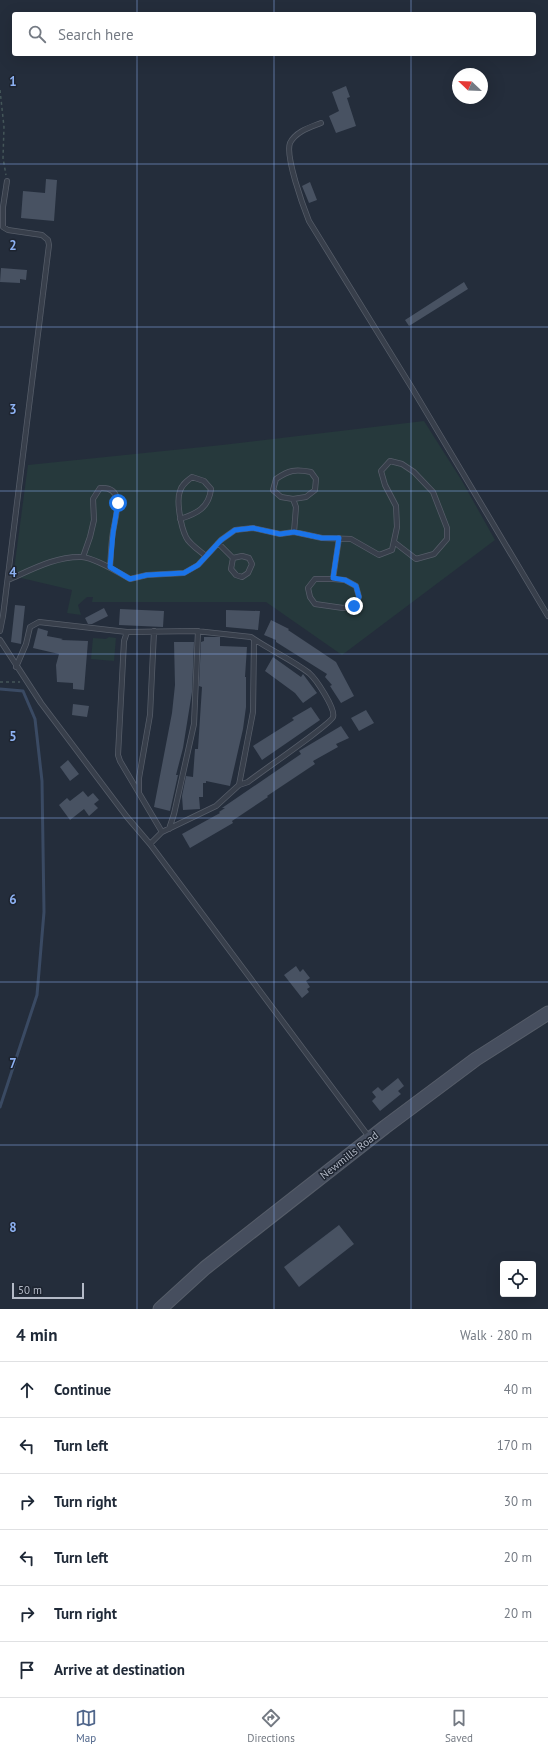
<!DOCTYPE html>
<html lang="en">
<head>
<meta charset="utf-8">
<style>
	:root { --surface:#fff; --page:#f6f6f7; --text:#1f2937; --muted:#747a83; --line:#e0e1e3; --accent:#50668b }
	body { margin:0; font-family:"PT Sans",sans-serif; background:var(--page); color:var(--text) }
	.controls { position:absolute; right:12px; bottom:12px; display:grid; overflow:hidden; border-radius:4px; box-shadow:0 4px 16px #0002 }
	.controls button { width:36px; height:36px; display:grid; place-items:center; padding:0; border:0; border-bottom:1px solid var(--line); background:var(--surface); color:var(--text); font:20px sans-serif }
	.compass { position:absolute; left:452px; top:68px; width:36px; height:36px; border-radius:50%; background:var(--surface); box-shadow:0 4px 16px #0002; rotate:293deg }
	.scale { position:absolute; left:12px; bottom:10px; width:72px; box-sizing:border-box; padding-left:4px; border:2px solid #b4bac7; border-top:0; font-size:11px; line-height:14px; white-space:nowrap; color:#b4bac7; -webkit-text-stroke:3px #1d2430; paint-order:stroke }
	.stop { position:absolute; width:12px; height:12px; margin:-9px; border:3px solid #1a73e8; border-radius:50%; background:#fff }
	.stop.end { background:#1a73e8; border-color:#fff; box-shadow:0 1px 4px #0008 }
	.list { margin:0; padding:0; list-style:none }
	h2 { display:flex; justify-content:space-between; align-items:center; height:52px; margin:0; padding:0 16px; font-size:17px }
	h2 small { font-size:13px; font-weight:400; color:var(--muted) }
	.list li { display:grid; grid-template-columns:26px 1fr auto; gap:12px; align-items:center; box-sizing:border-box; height:56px; padding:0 16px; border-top:1px solid var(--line) }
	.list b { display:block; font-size:15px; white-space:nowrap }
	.list em { font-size:13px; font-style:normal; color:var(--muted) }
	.icon { flex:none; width:22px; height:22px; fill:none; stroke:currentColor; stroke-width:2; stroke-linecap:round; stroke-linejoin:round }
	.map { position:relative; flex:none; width:548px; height:1309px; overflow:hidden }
	.search { position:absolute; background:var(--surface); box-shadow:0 4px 16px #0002; left:12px; right:12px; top:12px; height:44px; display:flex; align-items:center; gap:10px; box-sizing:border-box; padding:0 14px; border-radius:4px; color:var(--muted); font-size:15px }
	.sheet { height:388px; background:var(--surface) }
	nav { display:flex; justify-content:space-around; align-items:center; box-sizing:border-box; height:56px; border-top:1px solid var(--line); background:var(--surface); font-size:11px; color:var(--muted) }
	nav a { display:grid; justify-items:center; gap:2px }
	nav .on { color:var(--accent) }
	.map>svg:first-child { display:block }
	.green { fill:#26393c }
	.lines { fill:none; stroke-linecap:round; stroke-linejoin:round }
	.stream { stroke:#3a4a63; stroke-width:3 }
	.building { fill:#485262 }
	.lane-casing { stroke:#565d69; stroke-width:6 }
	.secondary-casing { stroke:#565d69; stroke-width:15 }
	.path { stroke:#445659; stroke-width:1.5; stroke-dasharray:3 3; stroke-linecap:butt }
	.lane { stroke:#383f4b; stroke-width:4.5 }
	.secondary { stroke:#464e5e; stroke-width:13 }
	.route { stroke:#1a73e8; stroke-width:5 }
	.grid { fill:none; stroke:#8db1f2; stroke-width:1; stroke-opacity:0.55 }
	.labels { text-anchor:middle; stroke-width:3; stroke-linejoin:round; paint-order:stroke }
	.street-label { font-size:11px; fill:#b4bac7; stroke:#1d2430 }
	.grid-label { font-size:13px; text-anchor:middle; font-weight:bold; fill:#8db1f2; stroke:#1d2430; stroke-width:3; stroke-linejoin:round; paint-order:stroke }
</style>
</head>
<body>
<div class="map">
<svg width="548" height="1309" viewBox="0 0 548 1309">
	<rect width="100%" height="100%" fill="#242d3b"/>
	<!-- green -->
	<path class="green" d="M 424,421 L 462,481 L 495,540 L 342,655 L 266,602 L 92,602 L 93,597 L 87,597 L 78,605 L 81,615 L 67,613 L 72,590 L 17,577 L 14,570 L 28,465 L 222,445 Z
		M 109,637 L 116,638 L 114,661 L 91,659 L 93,638 L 106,639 Z"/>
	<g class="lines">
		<!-- stream -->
		<path class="stream" d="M 0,689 L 23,691 L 35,719 L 42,781 L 44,912 L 37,995 L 0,1107"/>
	</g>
	<!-- building -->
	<path class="building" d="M 346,86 L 350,97 L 347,98 L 356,126 L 336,133 L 329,116 L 339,111 L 332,92 Z
		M 46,179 L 57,180 L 54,221 L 21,218 L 23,191 L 45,193 Z
		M 310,182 L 317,200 L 309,203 L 302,186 Z
		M 1,268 L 27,270 L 26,280 L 20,279 L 20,283 L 0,282 Z
		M 464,282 L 468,289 L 409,326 L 405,320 Z
		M 15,605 L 25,606 L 21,644 L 11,642 Z
		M 104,608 L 108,616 L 92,624 L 88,624 L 85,618 Z
		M 120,609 L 164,611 L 163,627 L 119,625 Z
		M 226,610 L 260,611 L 258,630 L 226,627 Z
		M 271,620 L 289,629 L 288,630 L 336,662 L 354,696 L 341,703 L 330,686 L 332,685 L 325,677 L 327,674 L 276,642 L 276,640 L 264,635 Z
		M 38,628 L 48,631 L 47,636 L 63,639 L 61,640 L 88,641 L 84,690 L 73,689 L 73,683 L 57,682 L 56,665 L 59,654 L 33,648 Z
		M 204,637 L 220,637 L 220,646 L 247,647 L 245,677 L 246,677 L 246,707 L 243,729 L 230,786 L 206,781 L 206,783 L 203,783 L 203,797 L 199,797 L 200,809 L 183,810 L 182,796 L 186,776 L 193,777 L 195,749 L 198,749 L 202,687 L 199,686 L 201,642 L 204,641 Z
		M 174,642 L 194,642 L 192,692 L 183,748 L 176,775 L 178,775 L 170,811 L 154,807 L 172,713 L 175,685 Z
		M 273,657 L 301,677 L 303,674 L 317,693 L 303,703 L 295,693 L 265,671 Z
		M 73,704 L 89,706 L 87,717 L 72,715 Z
		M 311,707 L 320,720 L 262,760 L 253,746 L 294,720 L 292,718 Z
		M 366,710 L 374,723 L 359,731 L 351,718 Z
		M 341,726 L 349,738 L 336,744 L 338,747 L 313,761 L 315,764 L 267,796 L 268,797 L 232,821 L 233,823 L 190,848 L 182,834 L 220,813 L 219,812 L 225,808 L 222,808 L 301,754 L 299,751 Z
		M 68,760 L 79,774 L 70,781 L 60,767 Z
		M 83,791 L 88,797 L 93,793 L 99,800 L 94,804 L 98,808 L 89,816 L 84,809 L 70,820 L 59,805 L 67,798 L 70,801 Z
		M 296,966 L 300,972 L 303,969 L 310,978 L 306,981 L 310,987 L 307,989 L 309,992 L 302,998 L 284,975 Z
		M 398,1078 L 404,1086 L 398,1091 L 401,1094 L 380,1111 L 372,1101 L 376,1097 L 372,1092 L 378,1087 L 382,1091 Z
		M 339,1225 L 354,1244 L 299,1287 L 284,1267 Z"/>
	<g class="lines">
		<defs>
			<path id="lane" d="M 321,123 C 311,127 296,131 290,143 C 285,156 303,206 309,221 L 412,388 L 548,616
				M 293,499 L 306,497 L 315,490 L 316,479 L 311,472 C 295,469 289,470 276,479 L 273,490 L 281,497 L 293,499 L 296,507 L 294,532
				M 180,519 C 196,514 209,508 211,489 L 204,481 L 192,477 C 187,481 182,484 180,491 C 176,501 181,527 186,537 C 189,544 200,551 206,556
				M 218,543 L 233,558 L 242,556 L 249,558 L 252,564 L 248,573 L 242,577 L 236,575 L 231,569 L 233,558
				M 83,557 L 90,537 L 94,520 L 93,499 L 100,488 C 127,486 115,517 113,532 C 111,544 111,556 110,567
				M 333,579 L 315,579 L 308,588 L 310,597 L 315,604 L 343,608 L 354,606 L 359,597 L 356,586 L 345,580 L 333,579 L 339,538
				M 8,580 C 31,570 56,556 82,557 C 95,558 118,572 130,579 L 147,575 L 184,573 L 198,565 L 221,540 L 235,530 L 253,528 L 280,534 L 294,532 L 322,538 L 351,539 L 379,555 L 392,550 L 397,527 L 396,506 L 385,485 L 381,471 L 390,461 L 402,464 L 414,472 L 433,492 L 447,528 L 447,539 L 434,554 L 416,559 L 394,542
				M 0,631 L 3,616 L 49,245 L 48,240 L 42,235 L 8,230 L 3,227 L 3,207 L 7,181
				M 0,640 L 41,703 L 127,817 L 150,844 L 369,1137
				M 16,667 L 26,644 L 30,627 L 39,622 L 127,632
				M 239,785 L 248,782 C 259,773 331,724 333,717 C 336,709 316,679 309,673 C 292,660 272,651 254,639
				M 139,792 L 139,778 L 150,715 L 154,631
				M 169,829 L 174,814 L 194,724 L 198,631
				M 150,844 L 162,832 L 216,806 L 239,785 L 253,712 L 254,639 L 251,637 L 196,631 L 127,632 L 124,641 L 118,755 L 120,761 L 162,832"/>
			<path id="secondary" d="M 160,1309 L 205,1268 L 385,1127 L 476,1059 L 548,1013"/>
		</defs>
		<!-- lane casing -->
		<use href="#lane" class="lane-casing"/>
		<!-- secondary casing -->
		<use href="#secondary" class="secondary-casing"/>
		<!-- path -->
		<path class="path" d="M 0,90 L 4,127 L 3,158 L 6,175
			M 0,682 L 20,682"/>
		<!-- lane -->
		<use href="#lane" class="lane"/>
		<!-- secondary -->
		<use href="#secondary" class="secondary"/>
	</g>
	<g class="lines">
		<!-- route -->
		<path class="route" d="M 118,503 L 113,533 L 110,567 L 130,579 L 147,575 L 184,573 L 198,565 L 221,540 L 235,530 L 253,528 L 280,534 L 294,532 L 322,538 L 339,538 L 333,578 L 345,580 L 356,586 L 359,597 L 354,606"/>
	</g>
	<!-- grid -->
	<path class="grid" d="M 137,0 L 137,14M 274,0 L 274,14M 411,0 L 411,14M 137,54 L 137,1309M 274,54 L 274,1309M 411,54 L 411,1309M 0,164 L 548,164M 0,327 L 548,327M 0,491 L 548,491M 0,654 L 548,654M 0,818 L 548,818M 0,982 L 548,982M 0,1145 L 548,1145"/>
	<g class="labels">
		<!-- street labels -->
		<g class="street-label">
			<text transform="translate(349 1155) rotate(-38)" y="4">Newmills Road</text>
		</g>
	</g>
	<g class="grid-label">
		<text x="13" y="86">1</text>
		<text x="13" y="250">2</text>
		<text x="13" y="414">3</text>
		<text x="13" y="577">4</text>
		<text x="13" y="741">5</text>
		<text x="13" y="904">6</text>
		<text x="13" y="1068">7</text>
		<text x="13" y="1232">8</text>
	</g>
</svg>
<div class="controls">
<button><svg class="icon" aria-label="locate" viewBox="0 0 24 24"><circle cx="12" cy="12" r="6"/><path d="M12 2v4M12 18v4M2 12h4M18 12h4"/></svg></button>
</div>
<svg class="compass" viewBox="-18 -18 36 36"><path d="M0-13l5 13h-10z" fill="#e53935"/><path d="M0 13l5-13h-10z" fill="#747a83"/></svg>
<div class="scale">50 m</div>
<div class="stop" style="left:118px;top:503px"></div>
<div class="stop end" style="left:354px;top:606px"></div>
<div class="search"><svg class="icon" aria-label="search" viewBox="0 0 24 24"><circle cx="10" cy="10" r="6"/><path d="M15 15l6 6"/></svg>Search here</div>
</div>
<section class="sheet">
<h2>4 min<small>Walk · 280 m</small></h2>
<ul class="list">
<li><svg class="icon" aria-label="ahead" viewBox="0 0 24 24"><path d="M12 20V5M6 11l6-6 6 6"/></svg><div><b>Continue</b></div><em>40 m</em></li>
<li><svg class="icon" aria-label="left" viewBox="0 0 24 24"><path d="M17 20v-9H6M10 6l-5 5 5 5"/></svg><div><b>Turn left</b></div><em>170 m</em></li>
<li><svg class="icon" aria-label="right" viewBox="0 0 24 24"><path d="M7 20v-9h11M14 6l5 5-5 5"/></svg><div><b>Turn right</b></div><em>30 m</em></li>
<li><svg class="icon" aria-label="left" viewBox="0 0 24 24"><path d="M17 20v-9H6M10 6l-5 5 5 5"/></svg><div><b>Turn left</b></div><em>20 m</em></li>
<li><svg class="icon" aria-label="right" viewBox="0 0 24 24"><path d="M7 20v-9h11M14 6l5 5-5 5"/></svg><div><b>Turn right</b></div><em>20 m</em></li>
<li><svg class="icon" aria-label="arrive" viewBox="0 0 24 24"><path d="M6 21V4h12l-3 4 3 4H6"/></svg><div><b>Arrive at destination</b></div></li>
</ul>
</section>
<nav>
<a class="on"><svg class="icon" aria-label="map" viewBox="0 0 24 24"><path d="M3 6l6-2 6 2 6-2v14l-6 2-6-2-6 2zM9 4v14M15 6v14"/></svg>Map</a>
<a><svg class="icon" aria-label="directions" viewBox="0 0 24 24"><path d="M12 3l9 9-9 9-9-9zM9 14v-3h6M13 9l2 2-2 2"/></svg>Directions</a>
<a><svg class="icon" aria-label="saved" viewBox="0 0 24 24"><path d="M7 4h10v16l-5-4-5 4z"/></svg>Saved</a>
</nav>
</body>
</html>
